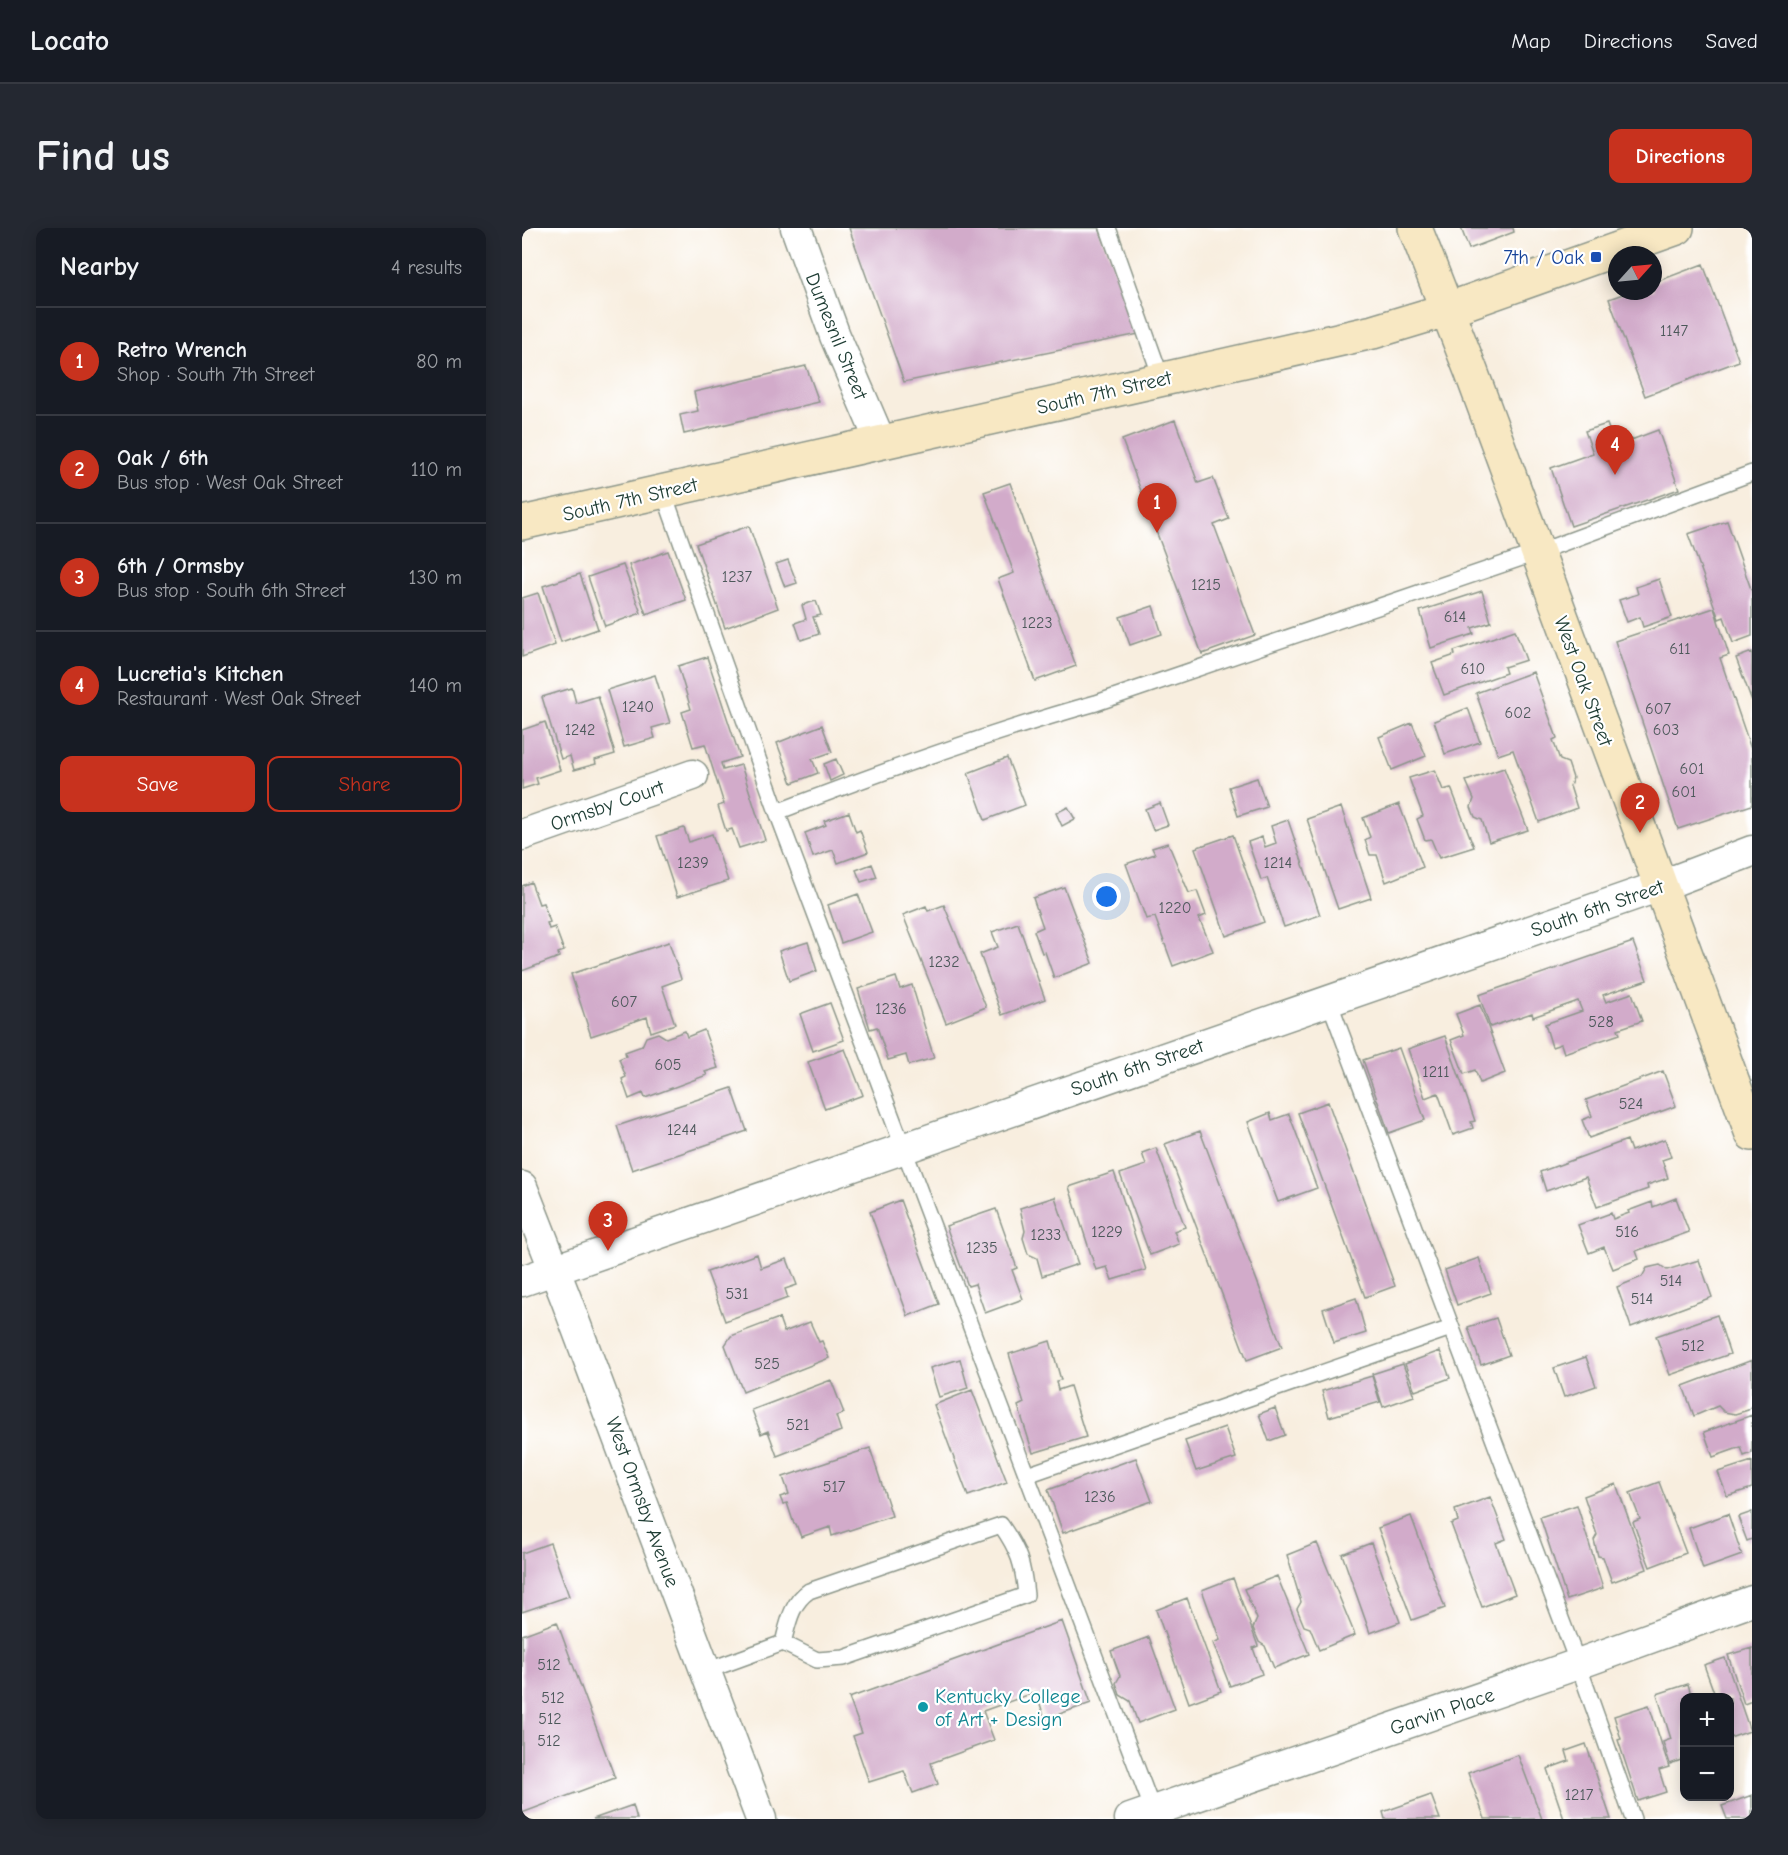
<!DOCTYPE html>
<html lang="en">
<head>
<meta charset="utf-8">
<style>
	:root { --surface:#171b24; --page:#242831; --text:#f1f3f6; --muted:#9ea1a6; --line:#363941; --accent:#c8321e }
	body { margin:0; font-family:"Comic Neue",sans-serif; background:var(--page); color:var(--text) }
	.controls { position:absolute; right:18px; bottom:18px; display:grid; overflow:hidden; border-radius:12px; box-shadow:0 3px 15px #0003 }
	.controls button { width:54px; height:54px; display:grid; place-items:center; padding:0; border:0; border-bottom:2px solid var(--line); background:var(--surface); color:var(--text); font:30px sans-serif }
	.compass { position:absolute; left:1086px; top:18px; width:54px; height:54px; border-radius:50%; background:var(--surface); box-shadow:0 3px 15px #0003; rotate:63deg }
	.you { position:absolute; left:585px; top:669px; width:21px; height:21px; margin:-15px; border:4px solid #fff; border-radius:50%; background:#1a73e8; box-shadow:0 0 0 9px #1a73e833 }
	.badge { display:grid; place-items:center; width:39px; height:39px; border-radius:50%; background:var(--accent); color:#fff; font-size:20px; font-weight:700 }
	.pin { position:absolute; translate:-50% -50px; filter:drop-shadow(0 2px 3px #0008) }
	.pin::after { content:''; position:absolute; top:32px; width:21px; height:18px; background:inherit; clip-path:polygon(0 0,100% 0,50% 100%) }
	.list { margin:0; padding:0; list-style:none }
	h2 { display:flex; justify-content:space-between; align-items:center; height:78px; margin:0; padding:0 24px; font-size:26px }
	h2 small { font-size:20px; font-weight:400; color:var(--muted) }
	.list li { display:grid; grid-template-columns:39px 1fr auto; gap:18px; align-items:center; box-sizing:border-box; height:108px; padding:0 24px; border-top:2px solid var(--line) }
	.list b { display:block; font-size:22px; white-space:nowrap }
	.list p { margin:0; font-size:20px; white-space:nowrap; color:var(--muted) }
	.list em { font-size:20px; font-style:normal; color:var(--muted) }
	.actions { display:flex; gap:12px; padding:18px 24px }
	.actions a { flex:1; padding:14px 0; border:2px solid var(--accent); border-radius:12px; text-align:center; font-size:21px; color:var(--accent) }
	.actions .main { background:var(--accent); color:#fff }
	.map { position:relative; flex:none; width:1230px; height:1591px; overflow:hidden; border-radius:12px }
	header { display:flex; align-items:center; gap:36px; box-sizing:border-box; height:84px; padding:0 30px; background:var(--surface); border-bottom:2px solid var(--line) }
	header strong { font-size:28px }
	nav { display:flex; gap:33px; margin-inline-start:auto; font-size:21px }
	.intro { display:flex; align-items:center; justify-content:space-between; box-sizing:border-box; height:144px; padding:0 36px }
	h1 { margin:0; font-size:42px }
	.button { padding:15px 27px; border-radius:12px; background:var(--accent); color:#fff; font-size:21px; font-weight:700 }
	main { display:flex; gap:36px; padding:0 36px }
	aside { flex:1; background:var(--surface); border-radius:12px; box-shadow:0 3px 15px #0003 }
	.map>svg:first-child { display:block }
	.building { fill:#d2abca }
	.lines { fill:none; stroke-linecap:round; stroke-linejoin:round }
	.lane-casing { stroke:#8c968a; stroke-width:18 }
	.street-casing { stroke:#8c968a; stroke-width:33 }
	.secondary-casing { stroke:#8c968a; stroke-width:36 }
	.lane { stroke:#fff; stroke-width:15 }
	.street { stroke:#fff; stroke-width:30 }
	.secondary { stroke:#f8e8c3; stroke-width:33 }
	.transit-dot { fill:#1a4fb4; stroke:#fff; stroke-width:2 }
	.culture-dot { fill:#0f9aa8; stroke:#fff; stroke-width:2 }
	.labels { text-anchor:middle; stroke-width:4.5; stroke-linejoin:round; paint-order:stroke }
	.number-label { font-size:16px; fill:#4c585a }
	.transit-label { font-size:20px; fill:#164399; stroke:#fff; text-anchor:end }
	.street-label { font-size:20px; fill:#1f3d34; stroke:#fff }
	.culture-label { font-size:20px; fill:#0d838f; stroke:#fff; text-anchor:start }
</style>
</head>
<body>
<header>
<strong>Locato</strong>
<nav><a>Map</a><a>Directions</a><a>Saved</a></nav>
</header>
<div class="intro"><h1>Find us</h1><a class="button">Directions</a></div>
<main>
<aside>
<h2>Nearby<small>4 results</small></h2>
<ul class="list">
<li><span class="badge">1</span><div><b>Retro Wrench</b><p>Shop · South 7th Street</p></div><em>80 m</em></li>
<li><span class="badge">2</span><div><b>Oak / 6th</b><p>Bus stop · West Oak Street</p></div><em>110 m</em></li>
<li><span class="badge">3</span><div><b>6th / Ormsby</b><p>Bus stop · South 6th Street</p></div><em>130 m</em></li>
<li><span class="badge">4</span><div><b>Lucretia's Kitchen</b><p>Restaurant · West Oak Street</p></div><em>140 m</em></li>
</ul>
<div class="actions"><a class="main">Save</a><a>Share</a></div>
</aside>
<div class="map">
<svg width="1230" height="1591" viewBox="0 0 1230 1591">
	<rect width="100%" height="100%" fill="#fff"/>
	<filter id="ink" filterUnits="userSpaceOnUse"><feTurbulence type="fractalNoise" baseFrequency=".0167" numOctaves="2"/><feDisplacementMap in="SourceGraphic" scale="12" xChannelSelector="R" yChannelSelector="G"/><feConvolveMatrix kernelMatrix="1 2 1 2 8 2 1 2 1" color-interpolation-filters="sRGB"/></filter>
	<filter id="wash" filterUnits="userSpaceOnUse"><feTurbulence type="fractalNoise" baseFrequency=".008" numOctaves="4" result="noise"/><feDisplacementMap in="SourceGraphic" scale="24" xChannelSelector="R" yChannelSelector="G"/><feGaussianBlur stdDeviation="1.35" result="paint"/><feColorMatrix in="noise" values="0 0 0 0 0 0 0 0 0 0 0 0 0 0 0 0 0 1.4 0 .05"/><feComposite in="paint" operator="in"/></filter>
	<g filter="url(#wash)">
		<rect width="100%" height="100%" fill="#f8eedf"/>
		<g id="blocks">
			<!-- building -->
			<path class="building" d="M 327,0 L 577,0 L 617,106 L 382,154 Z
				M 939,0 L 991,0 L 992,4 L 947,21 Z
				M 1181,36 L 1217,133 L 1123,168 L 1087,71 L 1109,63 L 1131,63 L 1131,55 Z
				M 284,138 L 297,174 L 162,206 L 158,187 L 176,183 L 172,164 Z
				M 653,192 L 676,255 L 691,250 L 707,291 L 692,297 L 733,407 L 680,426 L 600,212 Z
				M 1085,196 L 1093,218 L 1136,202 L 1157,261 L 1049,298 L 1029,240 L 1071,225 L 1063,203 Z
				M 488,255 L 554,438 L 513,453 L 476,351 L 492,345 L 462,264 Z
				M 1205,293 L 1230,364 L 1230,408 L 1211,415 L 1202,389 L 1197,391 L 1166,306 Z
				M 227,298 L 256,380 L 203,400 L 174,316 Z
				M 146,323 L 164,372 L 124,386 L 107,337 Z
				M 266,332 L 275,355 L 263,359 L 254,336 Z
				M 101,337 L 119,385 L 83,398 L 66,349 Z
				M 58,346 L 76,401 L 39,414 L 21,358 Z
				M 1137,351 L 1150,389 L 1121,399 L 1118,389 L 1105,394 L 1097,372 L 1116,366 L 1114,359 Z
				M 960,363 L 969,394 L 950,400 L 952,406 L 909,420 L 898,383 Z
				M 16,365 L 33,417 L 0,429 L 0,370 Z
				M 294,373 L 299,387 L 291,389 L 297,406 L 279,412 L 273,395 L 284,391 L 280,377 Z
				M 631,378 L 640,406 L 608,417 L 598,389 Z
				M 1192,380 L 1207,427 L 1198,430 L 1230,524 L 1230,577 L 1156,601 L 1093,413 Z
				M 993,402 L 1004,432 L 982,439 L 984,445 L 922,467 L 910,435 L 933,427 L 932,423 Z
				M 1230,424 L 1230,473 L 1214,430 Z
				M 185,429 L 218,529 L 199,535 L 201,542 L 219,537 L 243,612 L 217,620 L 210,601 L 204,603 L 196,578 L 202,576 L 183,516 L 171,519 L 160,484 L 169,481 L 156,438 Z
				M 1011,444 L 1035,510 L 1031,512 L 1038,532 L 1046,535 L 1051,550 L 1048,558 L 1055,580 L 1017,594 L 991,522 L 976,527 L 954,465 Z
				M 133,447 L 148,495 L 130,500 L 133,510 L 102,519 L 85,462 Z
				M 50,460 L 54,475 L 76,468 L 93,526 L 73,532 L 74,536 L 52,542 L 48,528 L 39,531 L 20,469 Z
				M 946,480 L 958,514 L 923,526 L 912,493 Z
				M 23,494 L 38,542 L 14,550 L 16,556 L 0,561 L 0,502 Z
				M 890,495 L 904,528 L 870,542 L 857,509 Z
				M 300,497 L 310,524 L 290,531 L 296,545 L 270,555 L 255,515 Z
				M 485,530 L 503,577 L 463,592 L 446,545 Z
				M 314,531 L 321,547 L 308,553 L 302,536 Z
				M 982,540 L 1006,602 L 967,614 L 960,592 L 953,589 L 949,579 L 952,571 L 944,553 Z
				M 913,542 L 921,562 L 929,560 L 952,619 L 917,630 L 909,611 L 903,612 L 895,591 L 901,588 L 887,550 Z
				M 735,550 L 745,579 L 716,588 L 707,559 Z
				M 638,575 L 646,597 L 631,602 L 623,581 Z
				M 877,576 L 901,639 L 864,654 L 855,627 L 848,627 L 843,612 L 848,609 L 841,590 Z
				M 546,579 L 553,591 L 540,598 L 534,585 Z
				M 819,579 L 849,670 L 816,681 L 785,591 Z
				M 327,584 L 334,604 L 338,602 L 346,624 L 316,635 L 311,622 L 291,629 L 283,605 L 304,597 L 302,593 Z
				M 766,592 L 798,687 L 762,699 L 745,650 L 739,652 L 726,614 L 740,609 L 743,619 L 754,615 L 749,598 Z
				M 162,600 L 167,614 L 190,606 L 206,653 L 155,669 L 135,608 Z
				M 711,607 L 742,694 L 704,708 L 673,620 Z
				M 646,615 L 667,665 L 675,663 L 684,687 L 677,690 L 691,723 L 651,738 L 633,689 L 624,691 L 604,636 L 633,626 L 630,620 Z
				M 350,636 L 355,649 L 339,654 L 334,642 Z
				M 9,654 L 17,676 L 21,675 L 28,694 L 25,695 L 27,701 L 33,699 L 42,723 L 36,725 L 37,729 L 0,743 L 0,658 Z
				M 542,659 L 571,735 L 532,750 L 523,724 L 520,725 L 512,703 L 521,699 L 511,670 Z
				M 336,666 L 350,704 L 319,715 L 306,677 Z
				M 422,677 L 464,779 L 424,795 L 381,687 L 404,678 L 406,683 Z
				M 496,695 L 523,771 L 480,787 L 458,726 L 476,719 L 470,704 Z
				M 147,714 L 159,751 L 140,758 L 153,796 L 129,804 L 125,789 L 69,808 L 49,746 Z
				M 286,714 L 295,743 L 267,753 L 257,723 Z
				M 1111,714 L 1125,752 L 1081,767 L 1084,774 L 1110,765 L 1120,793 L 1096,801 L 1098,806 L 1042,825 L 1039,816 L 1030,819 L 1023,796 L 1060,783 L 1056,773 L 1011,789 L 1010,785 L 968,799 L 957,767 Z
				M 374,749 L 378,761 L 390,757 L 412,830 L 387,837 L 384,827 L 366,832 L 355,799 L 348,801 L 336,761 Z
				M 308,775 L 322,812 L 291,823 L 278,786 Z
				M 958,777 L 983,845 L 958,855 L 953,842 L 942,846 L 929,812 L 942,807 L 934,786 Z
				M 182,802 L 196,840 L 183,844 L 185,847 L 123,870 L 121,865 L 107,871 L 100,851 L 104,849 L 97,831 L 104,828 L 103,824 L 120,818 L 124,809 L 136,805 L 144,810 L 163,803 L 165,809 Z
				M 923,808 L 953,893 L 949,894 L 951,900 L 931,907 L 916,865 L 903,870 L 886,821 Z
				M 877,820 L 903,892 L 867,905 L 841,832 Z
				M 323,821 L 341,867 L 303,881 L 286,834 Z
				M 1141,843 L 1154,878 L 1067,910 L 1060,892 L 1070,888 L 1064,872 Z
				M 210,860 L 225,903 L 110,942 L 95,898 Z
				M 806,874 L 873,1058 L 843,1069 L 776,885 Z
				M 748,885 L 750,892 L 767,886 L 795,960 L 756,974 L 726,894 Z
				M 678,903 L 760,1119 L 725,1132 L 643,916 Z
				M 1143,911 L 1149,929 L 1140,932 L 1146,950 L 1125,957 L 1126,961 L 1075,979 L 1064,949 L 1024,963 L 1018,944 L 1105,912 L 1109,923 Z
				M 634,920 L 663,999 L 652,1003 L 657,1016 L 628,1027 L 598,946 L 624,937 L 620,925 Z
				M 592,944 L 624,1042 L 590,1052 L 585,1039 L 574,1042 L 547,959 Z
				M 533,969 L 556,1036 L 520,1048 L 515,1030 L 506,1026 L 501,1010 L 503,1003 L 498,980 Z
				M 1154,970 L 1167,1004 L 1114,1023 L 1117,1031 L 1091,1041 L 1082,1019 L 1067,1025 L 1056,997 L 1089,985 L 1091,991 L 1107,985 L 1106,983 L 1130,974 L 1131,979 Z
				M 378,972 L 417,1076 L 386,1088 L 348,984 Z
				M 474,981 L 495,1040 L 490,1042 L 501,1071 L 463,1085 L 453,1056 L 446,1058 L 424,998 Z
				M 235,1026 L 239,1040 L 265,1031 L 275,1057 L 263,1061 L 266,1070 L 203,1093 L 185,1044 Z
				M 957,1030 L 969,1065 L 935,1077 L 923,1042 Z
				M 1177,1032 L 1190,1069 L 1109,1099 L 1095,1059 L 1120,1049 L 1125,1040 L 1138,1037 L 1145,1042 Z
				M 834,1070 L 844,1105 L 812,1115 L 801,1081 Z
				M 1195,1087 L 1208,1126 L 1148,1147 L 1134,1108 Z
				M 257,1090 L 262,1104 L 288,1094 L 297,1114 L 300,1113 L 307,1130 L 221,1164 L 203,1117 L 209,1108 Z
				M 974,1090 L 987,1127 L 959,1137 L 946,1099 Z
				M 528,1113 L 539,1152 L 534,1153 L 536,1162 L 548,1158 L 564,1209 L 511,1225 L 496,1178 L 502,1175 L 487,1126 Z
				M 918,1123 L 928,1150 L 893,1163 L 883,1136 Z
				M 1064,1129 L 1074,1158 L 1042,1169 L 1032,1140 Z
				M 438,1131 L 446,1160 L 417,1169 L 408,1140 Z
				M 1230,1132 L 1230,1177 L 1226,1182 L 1213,1186 L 1202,1184 L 1196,1178 L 1172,1188 L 1161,1158 Z
				M 881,1136 L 892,1168 L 861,1179 L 850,1146 Z
				M 850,1148 L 858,1174 L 807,1189 L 800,1163 Z
				M 309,1152 L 322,1185 L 314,1188 L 319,1203 L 255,1228 L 246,1203 L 239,1206 L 230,1182 Z
				M 450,1162 L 485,1254 L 446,1268 L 412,1177 Z
				M 753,1180 L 763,1207 L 747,1213 L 737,1186 Z
				M 1230,1187 L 1230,1225 L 1222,1228 L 1219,1219 L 1191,1229 L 1182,1204 Z
				M 703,1199 L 714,1230 L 674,1243 L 663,1213 Z
				M 348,1220 L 370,1288 L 310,1308 L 308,1299 L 279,1309 L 274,1296 L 272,1296 L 265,1275 L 261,1276 L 258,1269 L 267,1266 L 261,1249 Z
				M 614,1230 L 630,1273 L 541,1305 L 526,1262 Z
				M 1230,1233 L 1230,1260 L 1205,1268 L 1196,1244 Z
				M 1137,1254 L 1164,1325 L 1128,1339 L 1111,1294 L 1118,1291 L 1108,1265 Z
				M 1094,1256 L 1125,1341 L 1090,1354 L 1081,1329 L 1076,1328 L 1072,1312 L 1075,1307 L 1062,1268 Z
				M 968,1269 L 984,1311 L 974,1315 L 993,1366 L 960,1379 L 929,1296 L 936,1293 L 933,1282 Z
				M 1055,1277 L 1081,1360 L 1045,1372 L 1018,1289 Z
				M 1230,1284 L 1230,1311 L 1225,1313 L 1216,1289 Z
				M 1206,1286 L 1220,1327 L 1181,1341 L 1167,1300 Z
				M 889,1288 L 923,1380 L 890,1392 L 856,1300 Z
				M 28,1315 L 47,1368 L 0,1384 L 0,1325 Z
				M 795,1315 L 833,1407 L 797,1422 L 788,1400 L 782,1398 L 775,1381 L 779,1374 L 765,1327 Z
				M 849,1315 L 878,1394 L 848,1405 L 820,1326 Z
				M 755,1348 L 787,1426 L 752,1440 L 743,1418 L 737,1414 L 731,1400 L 735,1391 L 722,1361 Z
				M 711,1350 L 736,1418 L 731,1420 L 740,1446 L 708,1458 L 691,1415 L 698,1412 L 680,1362 Z
				M 665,1370 L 699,1463 L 667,1475 L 634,1382 Z
				M 540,1393 L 569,1475 L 523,1491 L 514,1464 L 461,1483 L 472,1512 L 409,1535 L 416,1556 L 391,1565 L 382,1543 L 347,1554 L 331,1508 L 340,1505 L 327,1470 Z
				M 35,1394 L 93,1550 L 0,1585 L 0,1407 Z
				M 627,1409 L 653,1481 L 616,1495 L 608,1473 L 598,1467 L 594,1455 L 598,1448 L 589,1423 Z
				M 1230,1420 L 1230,1473 L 1222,1476 L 1206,1427 Z
				M 1203,1430 L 1228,1503 L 1208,1510 L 1208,1470 L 1194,1470 L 1182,1437 Z
				M 1166,1456 L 1170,1470 L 1162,1470 L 1162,1531 L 1148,1536 L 1141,1514 L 1149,1511 L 1135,1466 Z
				M 1127,1477 L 1147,1539 L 1137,1542 L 1144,1564 L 1116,1573 L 1096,1512 L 1099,1511 L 1092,1488 Z
				M 1064,1516 L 1089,1591 L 1042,1591 L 1025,1541 L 1047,1533 L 1044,1523 Z
				M 996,1527 L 1020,1591 L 963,1591 L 946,1545 Z
				M 909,1567 L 918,1591 L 863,1591 L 861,1584 Z
				M 1230,1567 L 1230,1591 L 1205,1591 L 1200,1578 Z
				M 111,1577 L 115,1591 L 71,1591 Z"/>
		</g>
	</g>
	<g filter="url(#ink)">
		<use href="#blocks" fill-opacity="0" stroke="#8c968a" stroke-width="1.5"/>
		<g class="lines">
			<defs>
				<path id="lane" d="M 586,0 L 640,152
					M 141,263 L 255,584 L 633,1588
					M 255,584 C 359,544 466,505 574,475 L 1014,325 L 1230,245
					M 807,773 L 1056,1436 L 1111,1591
					M 505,1247 L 929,1100
					M 184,1443 L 261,1415 L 295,1432 L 322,1430 L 504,1367 C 501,1336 497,1323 479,1297 L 287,1363 C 269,1375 266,1396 261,1415"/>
				<path id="street" d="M 274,0 L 313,108 L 359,215
					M 0,607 L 171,547
					M 0,959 L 44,1071 L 239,1591
					M 0,1053 L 1138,658 L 1230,623
					M 608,1591 L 1056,1436 L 1230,1373"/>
				<path id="secondary" d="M 893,0 L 949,143 L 1230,906
					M 0,295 L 851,104 L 924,82 L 1155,0"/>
			</defs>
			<!-- lane casing -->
			<use href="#lane" class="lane-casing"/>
			<!-- street casing -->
			<use href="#street" class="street-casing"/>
			<!-- secondary casing -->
			<use href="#secondary" class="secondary-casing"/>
			<!-- lane -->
			<use href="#lane" class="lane"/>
			<!-- street -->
			<use href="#street" class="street"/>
			<!-- secondary -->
			<use href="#secondary" class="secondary"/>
		</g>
	</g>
	<!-- markers -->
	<rect class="transit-dot" x="1068" y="23" width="12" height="12" rx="3"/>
	<circle class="culture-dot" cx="401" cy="1479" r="6"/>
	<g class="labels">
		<!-- number labels -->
		<g class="number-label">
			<text x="1152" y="108">1147</text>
			<text x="215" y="354">1237</text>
			<text x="684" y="362">1215</text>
			<text x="933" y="394">614</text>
			<text x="515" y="400">1223</text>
			<text x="1158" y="426">611</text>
			<text x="951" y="446">610</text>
			<text x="116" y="484">1240</text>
			<text x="1136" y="486">607</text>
			<text x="996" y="490">602</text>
			<text x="58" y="507">1242</text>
			<text x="1144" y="507">603</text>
			<text x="1170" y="546">601</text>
			<text x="1162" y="569">601</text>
			<text x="171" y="640">1239</text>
			<text x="756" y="640">1214</text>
			<text x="653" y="685">1220</text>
			<text x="422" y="739">1232</text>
			<text x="102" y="779">607</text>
			<text x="369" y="786">1236</text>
			<text x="1079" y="799">528</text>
			<text x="146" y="842">605</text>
			<text x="914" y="849">1211</text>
			<text x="1109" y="881">524</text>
			<text x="160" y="907">1244</text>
			<text x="585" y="1009">1229</text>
			<text x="1105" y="1009">516</text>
			<text x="524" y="1012">1233</text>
			<text x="460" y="1025">1235</text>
			<text x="1149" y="1058">514</text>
			<text x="215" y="1071">531</text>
			<text x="1120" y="1076">514</text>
			<text x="1171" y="1123">512</text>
			<text x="245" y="1141">525</text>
			<text x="276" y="1202">521</text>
			<text x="312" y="1264">517</text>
			<text x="578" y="1274">1236</text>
			<text x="27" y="1442">512</text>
			<text x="31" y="1475">512</text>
			<text x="28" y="1496">512</text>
			<text x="27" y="1518">512</text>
			<text x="1057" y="1572">1217</text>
		</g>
		<!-- transit labels -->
		<g class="transit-label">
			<text x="1062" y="36">7th / Oak</text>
		</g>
		<!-- street labels -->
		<g class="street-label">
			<text transform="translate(315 108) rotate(68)" y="7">Dumesnil Street</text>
			<text transform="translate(582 164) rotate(-13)" y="7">South 7th Street</text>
			<text transform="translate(108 271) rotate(-13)" y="7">South 7th Street</text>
			<text transform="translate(1062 453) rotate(70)" y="7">West Oak Street</text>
			<text transform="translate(85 577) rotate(-19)" y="7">Ormsby Court</text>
			<text transform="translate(1075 680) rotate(-19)" y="7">South 6th Street</text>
			<text transform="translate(615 839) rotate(-19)" y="7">South 6th Street</text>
			<text transform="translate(121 1274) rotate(70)" y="7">West Ormsby Avenue</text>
			<text transform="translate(920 1483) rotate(-19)" y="7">Garvin Place</text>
		</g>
		<!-- culture labels -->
		<g class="culture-label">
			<text x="413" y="1475">Kentucky College<tspan x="413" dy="23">of Art + Design</tspan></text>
		</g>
	</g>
</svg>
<div class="controls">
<button>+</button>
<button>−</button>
</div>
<svg class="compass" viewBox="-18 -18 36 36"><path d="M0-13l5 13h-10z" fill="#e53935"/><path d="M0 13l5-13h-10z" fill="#9ea1a6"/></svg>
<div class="you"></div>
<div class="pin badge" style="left:635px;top:305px">1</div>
<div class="pin badge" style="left:1118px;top:605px">2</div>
<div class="pin badge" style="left:86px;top:1023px">3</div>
<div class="pin badge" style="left:1093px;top:247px">4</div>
</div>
</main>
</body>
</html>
